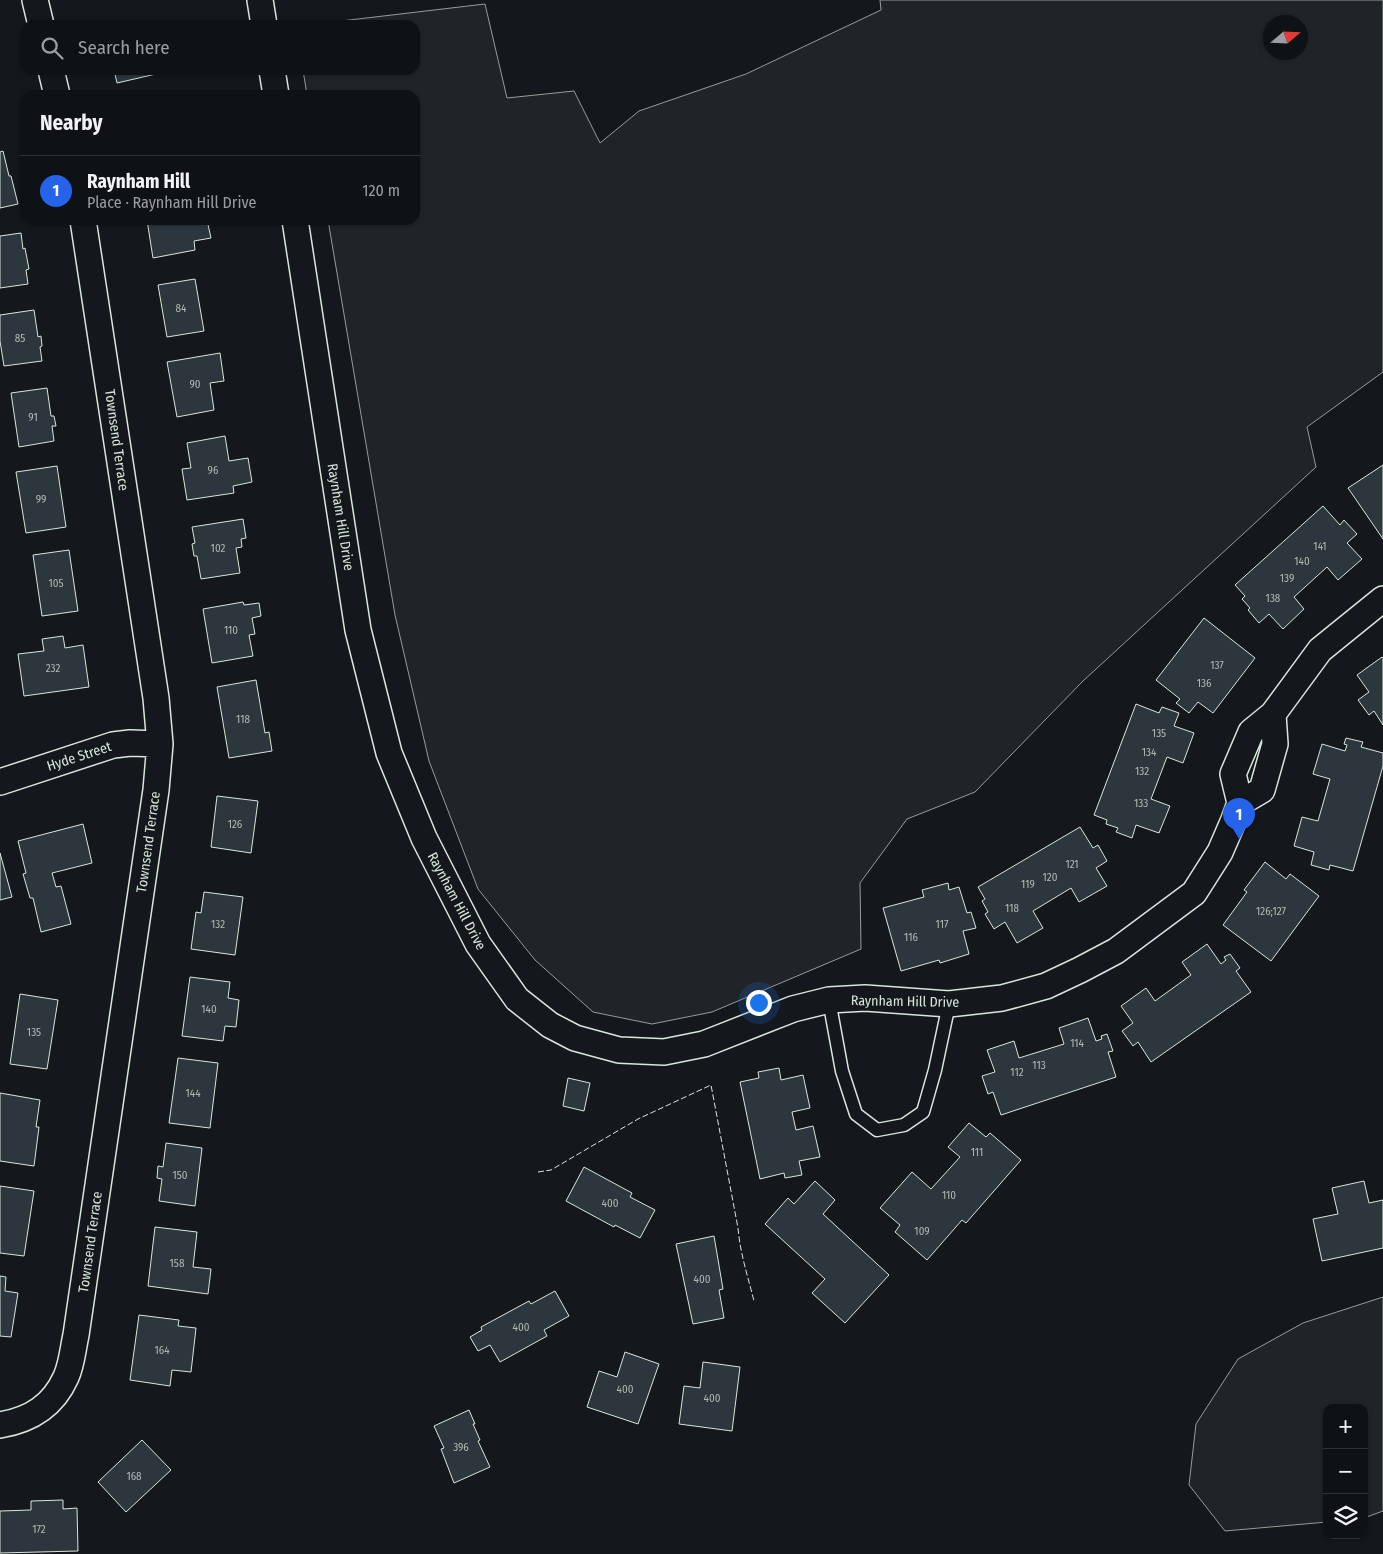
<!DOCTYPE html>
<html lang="en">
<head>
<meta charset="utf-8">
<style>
	:root { --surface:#0f1215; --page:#181b1e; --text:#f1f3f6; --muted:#9b9ea0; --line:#2f3234; --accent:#2563eb }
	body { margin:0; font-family:"Fira Sans Condensed",sans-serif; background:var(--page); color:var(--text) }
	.controls { position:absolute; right:15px; bottom:15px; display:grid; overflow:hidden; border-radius:10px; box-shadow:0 1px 4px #0004 }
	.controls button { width:45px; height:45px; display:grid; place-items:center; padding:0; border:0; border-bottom:1px solid var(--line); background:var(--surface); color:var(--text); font:25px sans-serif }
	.compass { position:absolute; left:1263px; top:15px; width:45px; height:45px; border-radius:50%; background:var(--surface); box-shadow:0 1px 4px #0004; rotate:71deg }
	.you { position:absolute; left:758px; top:1002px; width:18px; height:18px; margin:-12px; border:4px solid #fff; border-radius:50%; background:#1a73e8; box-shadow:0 0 0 8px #1a73e833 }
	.badge { display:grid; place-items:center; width:32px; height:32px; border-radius:50%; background:var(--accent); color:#fff; font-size:16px; font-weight:700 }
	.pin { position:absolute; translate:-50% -41px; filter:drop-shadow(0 1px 2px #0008) }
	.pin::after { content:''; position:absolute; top:26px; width:18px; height:15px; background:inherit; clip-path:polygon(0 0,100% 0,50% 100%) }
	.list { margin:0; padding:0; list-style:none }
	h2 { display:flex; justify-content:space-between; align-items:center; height:65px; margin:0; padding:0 20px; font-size:21px }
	h2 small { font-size:16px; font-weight:400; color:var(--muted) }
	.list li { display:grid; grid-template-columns:32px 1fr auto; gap:15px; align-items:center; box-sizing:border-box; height:70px; padding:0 20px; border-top:1px solid var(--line) }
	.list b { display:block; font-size:19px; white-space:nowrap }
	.list p { margin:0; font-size:16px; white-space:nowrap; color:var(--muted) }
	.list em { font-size:16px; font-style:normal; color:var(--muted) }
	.icon { flex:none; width:28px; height:28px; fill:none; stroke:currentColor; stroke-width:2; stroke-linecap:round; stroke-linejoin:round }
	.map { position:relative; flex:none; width:1383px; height:1554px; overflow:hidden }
	.search { position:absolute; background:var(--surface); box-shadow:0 1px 4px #0004; left:20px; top:20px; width:400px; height:55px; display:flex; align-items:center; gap:12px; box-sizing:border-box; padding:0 18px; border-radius:15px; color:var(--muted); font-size:19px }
	.panel { position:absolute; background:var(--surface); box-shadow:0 1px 4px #0004; left:20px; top:90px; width:400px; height:135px; border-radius:15px }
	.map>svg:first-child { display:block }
	.green { fill:#202428; stroke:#939e99; fill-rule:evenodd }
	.building { fill:#2c363c; stroke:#d8e6dc }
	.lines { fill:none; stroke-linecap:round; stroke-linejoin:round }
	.service-casing { stroke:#d8e6dc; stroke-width:15 }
	.minor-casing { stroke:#d8e6dc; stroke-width:28 }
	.service { stroke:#14181c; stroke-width:12 }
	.minor { stroke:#14181c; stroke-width:25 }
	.fence { stroke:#d8e6dc; stroke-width:1; stroke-dasharray:6 2.5; stroke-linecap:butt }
	.labels { text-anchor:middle; stroke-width:4; stroke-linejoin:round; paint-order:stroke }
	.number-label { font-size:11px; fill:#adbab4 }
	.street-label { font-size:14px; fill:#d8e6dc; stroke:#14181c }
</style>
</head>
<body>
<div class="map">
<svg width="1383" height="1554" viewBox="0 0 1383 1554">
	<rect width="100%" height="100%" fill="#14181c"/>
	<!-- green -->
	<path class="green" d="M 880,0 L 1383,0 L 1383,372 L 1307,427 L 1316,467 L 1083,681 L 975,792 L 907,819 L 860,883 L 861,949 L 712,1012 L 652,1024 L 593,1012 L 535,960 L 478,889 L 429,761 L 395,615 L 328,220 L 415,220 L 415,95 L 307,95 L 303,70 L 415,70 L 415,25 L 307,25 L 485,4 L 507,98 L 574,91 L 600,143 L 639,111 L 746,74 L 881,10 ZM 1270,22 L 1300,22 L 1300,52 L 1270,52 Z
		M 1383,1297 L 1383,1511 L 1364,1518 L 1364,1408 L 1327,1408 L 1327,1522 L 1225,1531 L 1189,1485 L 1196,1424 L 1238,1359 L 1303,1323 Z"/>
	<!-- building -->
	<path class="building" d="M 114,70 L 155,70 L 156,74 L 117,83 Z
		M 3,151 L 9,176 L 11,176 L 18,204 L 0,208 L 0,152 Z
		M 147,220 L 207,220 L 211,238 L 194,241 L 195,250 L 153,258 Z
		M 21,233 L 23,249 L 25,248 L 29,269 L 26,270 L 28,284 L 0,288 L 0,236 Z
		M 195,279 L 204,331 L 167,337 L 158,285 Z
		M 34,310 L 38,337 L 41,336 L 42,346 L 40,347 L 42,361 L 4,366 L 0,341 L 0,315 Z
		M 220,353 L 224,381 L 210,383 L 214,410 L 177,417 L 167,362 Z
		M 47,388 L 51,416 L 54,416 L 56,426 L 52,426 L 54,441 L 19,447 L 11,393 Z
		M 225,436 L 229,461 L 248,458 L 252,482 L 233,486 L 234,493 L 187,500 L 182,469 L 191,468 L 187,443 Z
		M 1383,465 L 1383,539 L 1348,488 Z
		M 57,466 L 66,527 L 26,533 L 16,472 Z
		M 1323,506 L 1340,525 L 1344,520 L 1357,534 L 1347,543 L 1362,559 L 1338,580 L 1327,567 L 1294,597 L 1304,609 L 1283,629 L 1269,614 L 1259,623 L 1248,610 L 1250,608 L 1242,599 L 1245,596 L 1235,585 Z
		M 243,519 L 246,538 L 241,539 L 242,547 L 236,548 L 240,573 L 201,579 L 197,556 L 194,556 L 192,544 L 195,543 L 192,527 Z
		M 69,550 L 78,611 L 42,616 L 33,555 Z
		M 243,602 L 244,605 L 259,603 L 261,616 L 252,618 L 255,634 L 249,635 L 253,656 L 212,663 L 203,609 Z
		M 1204,618 L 1255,658 L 1213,713 L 1198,702 L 1189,713 L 1176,703 L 1180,699 L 1156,680 Z
		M 63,636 L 65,648 L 83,645 L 89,687 L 24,696 L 18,654 L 44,651 L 42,639 Z
		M 1382,657 L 1383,658 L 1383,725 L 1374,711 L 1369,715 L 1358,700 L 1369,692 L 1357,675 Z
		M 256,680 L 265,733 L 269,732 L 272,751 L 229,758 L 217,687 Z
		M 1136,704 L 1159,713 L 1162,707 L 1179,713 L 1174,726 L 1194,733 L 1183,763 L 1167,757 L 1151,799 L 1170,806 L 1159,833 L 1136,825 L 1132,838 L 1116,832 L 1118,828 L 1106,824 L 1107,820 L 1094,815 Z
		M 1346,738 L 1363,742 L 1361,747 L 1383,753 L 1383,766 L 1353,871 L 1330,865 L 1329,870 L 1311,865 L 1314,852 L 1294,846 L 1302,817 L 1318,821 L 1330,779 L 1313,774 L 1322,744 L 1345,751 L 1347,745 L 1344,744 Z
		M 217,796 L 258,801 L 251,853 L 211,847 Z
		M 83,824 L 92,863 L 52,873 L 56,887 L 61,886 L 71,924 L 41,932 L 33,898 L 30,898 L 23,874 L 26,873 L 18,841 Z
		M 1080,827 L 1093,848 L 1098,845 L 1107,861 L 1096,868 L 1107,886 L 1079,902 L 1071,888 L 1033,911 L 1043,928 L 1017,943 L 1005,922 L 994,929 L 985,914 L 988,912 L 982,901 L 985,899 L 978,887 Z
		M 0,853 L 12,897 L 0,900 Z
		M 1265,862 L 1286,879 L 1290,874 L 1319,896 L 1271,961 L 1223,925 L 1247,892 L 1244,890 Z
		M 948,883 L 949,890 L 959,887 L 967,913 L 971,912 L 976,928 L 963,931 L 969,954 L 940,963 L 939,960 L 901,971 L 883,908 L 924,897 L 922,890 Z
		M 204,892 L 243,897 L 235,955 L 191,949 L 196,912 L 201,913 Z
		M 1207,944 L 1221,964 L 1226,960 L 1224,957 L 1230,954 L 1240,968 L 1236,971 L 1251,992 L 1151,1062 L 1138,1042 L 1133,1046 L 1122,1031 L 1133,1023 L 1121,1006 L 1146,988 L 1155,1001 L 1191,975 L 1182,962 Z
		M 190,977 L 230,982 L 228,998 L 239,1000 L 236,1027 L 225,1026 L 223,1041 L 182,1036 Z
		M 20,994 L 58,1000 L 47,1069 L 10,1064 Z
		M 1088,1018 L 1096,1041 L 1102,1039 L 1101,1036 L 1107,1034 L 1113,1051 L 1108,1052 L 1116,1077 L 1001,1115 L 993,1092 L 988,1094 L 982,1076 L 995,1072 L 987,1050 L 1014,1041 L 1019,1058 L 1064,1044 L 1059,1028 Z
		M 178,1058 L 218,1063 L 210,1128 L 169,1123 Z
		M 779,1068 L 781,1080 L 803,1075 L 810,1108 L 792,1112 L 796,1130 L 813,1126 L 820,1157 L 799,1161 L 802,1175 L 785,1178 L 784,1173 L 760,1179 L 740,1082 L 759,1078 L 758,1072 Z
		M 568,1078 L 590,1083 L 584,1111 L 563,1106 Z
		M 0,1093 L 40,1100 L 36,1127 L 39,1127 L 34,1166 L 0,1161 Z
		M 969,1123 L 986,1137 L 990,1133 L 1021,1160 L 966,1223 L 962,1220 L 927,1260 L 895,1232 L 900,1225 L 880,1208 L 912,1172 L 931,1189 L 960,1157 L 948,1147 Z
		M 166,1143 L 202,1148 L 195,1206 L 159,1201 L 162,1179 L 157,1178 L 158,1166 L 163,1167 Z
		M 584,1167 L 632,1193 L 630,1197 L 655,1210 L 640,1238 L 615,1225 L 614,1227 L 566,1201 Z
		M 815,1181 L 835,1200 L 823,1214 L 889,1275 L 845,1323 L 812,1293 L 825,1279 L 765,1224 L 788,1198 L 794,1204 Z
		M 1364,1181 L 1369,1203 L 1383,1200 L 1383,1248 L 1322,1261 L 1313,1219 L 1338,1214 L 1332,1188 Z
		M 0,1186 L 34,1191 L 24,1256 L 0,1253 Z
		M 155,1227 L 197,1232 L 193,1267 L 211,1269 L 208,1294 L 148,1286 Z
		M 714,1236 L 723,1289 L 719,1290 L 724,1318 L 693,1324 L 676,1244 Z
		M 0,1276 L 6,1277 L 5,1291 L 18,1293 L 11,1337 L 0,1336 Z
		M 555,1291 L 569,1316 L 544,1330 L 547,1336 L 500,1362 L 490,1345 L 478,1351 L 470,1337 L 482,1330 L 481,1327 L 529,1301 L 531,1304 Z
		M 139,1315 L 179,1320 L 178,1326 L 196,1328 L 191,1372 L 172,1370 L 170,1386 L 130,1380 Z
		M 625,1352 L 659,1364 L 638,1424 L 587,1407 L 599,1371 L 617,1377 Z
		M 703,1362 L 740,1367 L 732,1431 L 679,1424 L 684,1386 L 700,1388 Z
		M 469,1410 L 475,1424 L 473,1424 L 480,1440 L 478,1441 L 490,1467 L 454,1483 L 441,1449 L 444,1448 L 434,1426 Z
		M 142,1440 L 171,1470 L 126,1512 L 98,1482 Z
		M 63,1500 L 63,1509 L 77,1508 L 78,1551 L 0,1553 L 0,1511 L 31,1510 L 31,1501 Z"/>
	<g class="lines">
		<defs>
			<path id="service" d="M 829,1000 L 842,1071 L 856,1114 L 877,1130 L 904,1125 L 923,1112 L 935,1070 L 949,1004"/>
			<path id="minor" d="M 35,0 L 41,25
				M 260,0 L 264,25
				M 51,70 L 57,95
				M 272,70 L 276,95
				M 295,220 L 358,630 L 389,753 L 424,838 L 478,944 L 517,999 L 550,1025 L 575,1038 L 619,1050 L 664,1052 L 704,1044 L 793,1009 L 829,1000 L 865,998 L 949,1004 L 1002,998 L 1046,986 L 1080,970 L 1116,951 L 1194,893 L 1220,852 L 1233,822 L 1240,803 L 1233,774 L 1251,732 L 1273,714 L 1320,650 L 1383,599
				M 0,782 L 113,745 L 130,743 L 160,744
				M 1240,803 L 1262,790 L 1275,744 L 1273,714
				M 0,1425 C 31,1420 53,1406 66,1377 C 72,1364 73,1348 76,1335 L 156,790 L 160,744 L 156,698 L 83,220"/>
		</defs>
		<!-- service casing -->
		<use href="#service" class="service-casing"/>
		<!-- minor casing -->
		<use href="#minor" class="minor-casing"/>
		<!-- service -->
		<use href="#service" class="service"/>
		<!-- minor -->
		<use href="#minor" class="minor"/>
		<!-- fence -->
		<path class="fence" d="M 538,1172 L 551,1170 L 638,1119 L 711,1085 L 738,1228 C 740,1253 748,1277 754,1301"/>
	</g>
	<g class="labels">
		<!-- number labels -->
		<g class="number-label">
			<text x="181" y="312">84</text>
			<text x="20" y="342">85</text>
			<text x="195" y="388">90</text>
			<text x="33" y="421">91</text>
			<text x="213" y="474">96</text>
			<text x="41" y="503">99</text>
			<text x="1320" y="550">141</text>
			<text x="218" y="552">102</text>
			<text x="1302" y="565">140</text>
			<text x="1287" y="582">139</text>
			<text x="56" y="587">105</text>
			<text x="1273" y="602">138</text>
			<text x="231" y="634">110</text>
			<text x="1217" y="669">137</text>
			<text x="53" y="672">232</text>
			<text x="1204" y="687">136</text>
			<text x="243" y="723">118</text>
			<text x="1159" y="737">135</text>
			<text x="1149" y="756">134</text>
			<text x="1142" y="775">132</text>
			<text x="1141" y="807">133</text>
			<text x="235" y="828">126</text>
			<text x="1072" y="868">121</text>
			<text x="1050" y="881">120</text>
			<text x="1028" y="888">119</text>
			<text x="1012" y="912">118</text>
			<text x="1271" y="915">126;127</text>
			<text x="218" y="928">132</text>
			<text x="942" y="928">117</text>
			<text x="911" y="941">116</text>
			<text x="209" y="1013">140</text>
			<text x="34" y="1036">135</text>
			<text x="1077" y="1047">114</text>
			<text x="1039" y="1069">113</text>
			<text x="1017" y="1076">112</text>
			<text x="193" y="1097">144</text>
			<text x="977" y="1156">111</text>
			<text x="180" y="1179">150</text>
			<text x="949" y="1199">110</text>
			<text x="610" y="1207">400</text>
			<text x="922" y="1235">109</text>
			<text x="177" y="1267">158</text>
			<text x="702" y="1283">400</text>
			<text x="521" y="1331">400</text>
			<text x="162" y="1354">164</text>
			<text x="625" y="1393">400</text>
			<text x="712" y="1402">400</text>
			<text x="461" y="1451">396</text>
			<text x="134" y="1480">168</text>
			<text x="39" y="1533">172</text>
		</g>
		<!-- street labels -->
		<g class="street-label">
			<text transform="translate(117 440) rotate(82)" y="5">Townsend Terrace</text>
			<text transform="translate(341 517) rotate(81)" y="5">Raynham Hill Drive</text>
			<text transform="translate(79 756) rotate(-18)" y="5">Hyde Street</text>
			<text transform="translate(148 842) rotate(-82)" y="5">Townsend Terrace</text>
			<text transform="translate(457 901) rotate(62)" y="5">Raynham Hill Drive</text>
			<text transform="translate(905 1001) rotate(1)" y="5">Raynham Hill Drive</text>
			<text transform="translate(90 1242) rotate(-82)" y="5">Townsend Terrace</text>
		</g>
	</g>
</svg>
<div class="controls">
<button>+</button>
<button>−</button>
<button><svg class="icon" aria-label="layers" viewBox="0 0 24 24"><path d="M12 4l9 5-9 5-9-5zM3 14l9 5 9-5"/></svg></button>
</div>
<svg class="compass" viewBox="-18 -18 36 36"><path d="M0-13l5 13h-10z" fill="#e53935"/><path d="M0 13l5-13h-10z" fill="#9b9ea0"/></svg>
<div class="you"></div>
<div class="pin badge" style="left:1239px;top:839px">1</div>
<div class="search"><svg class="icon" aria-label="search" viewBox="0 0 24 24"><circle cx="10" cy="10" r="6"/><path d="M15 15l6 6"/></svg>Search here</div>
<section class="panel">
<h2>Nearby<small></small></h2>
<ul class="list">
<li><span class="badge">1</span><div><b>Raynham Hill</b><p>Place · Raynham Hill Drive</p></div><em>120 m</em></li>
</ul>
</section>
</div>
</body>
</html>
